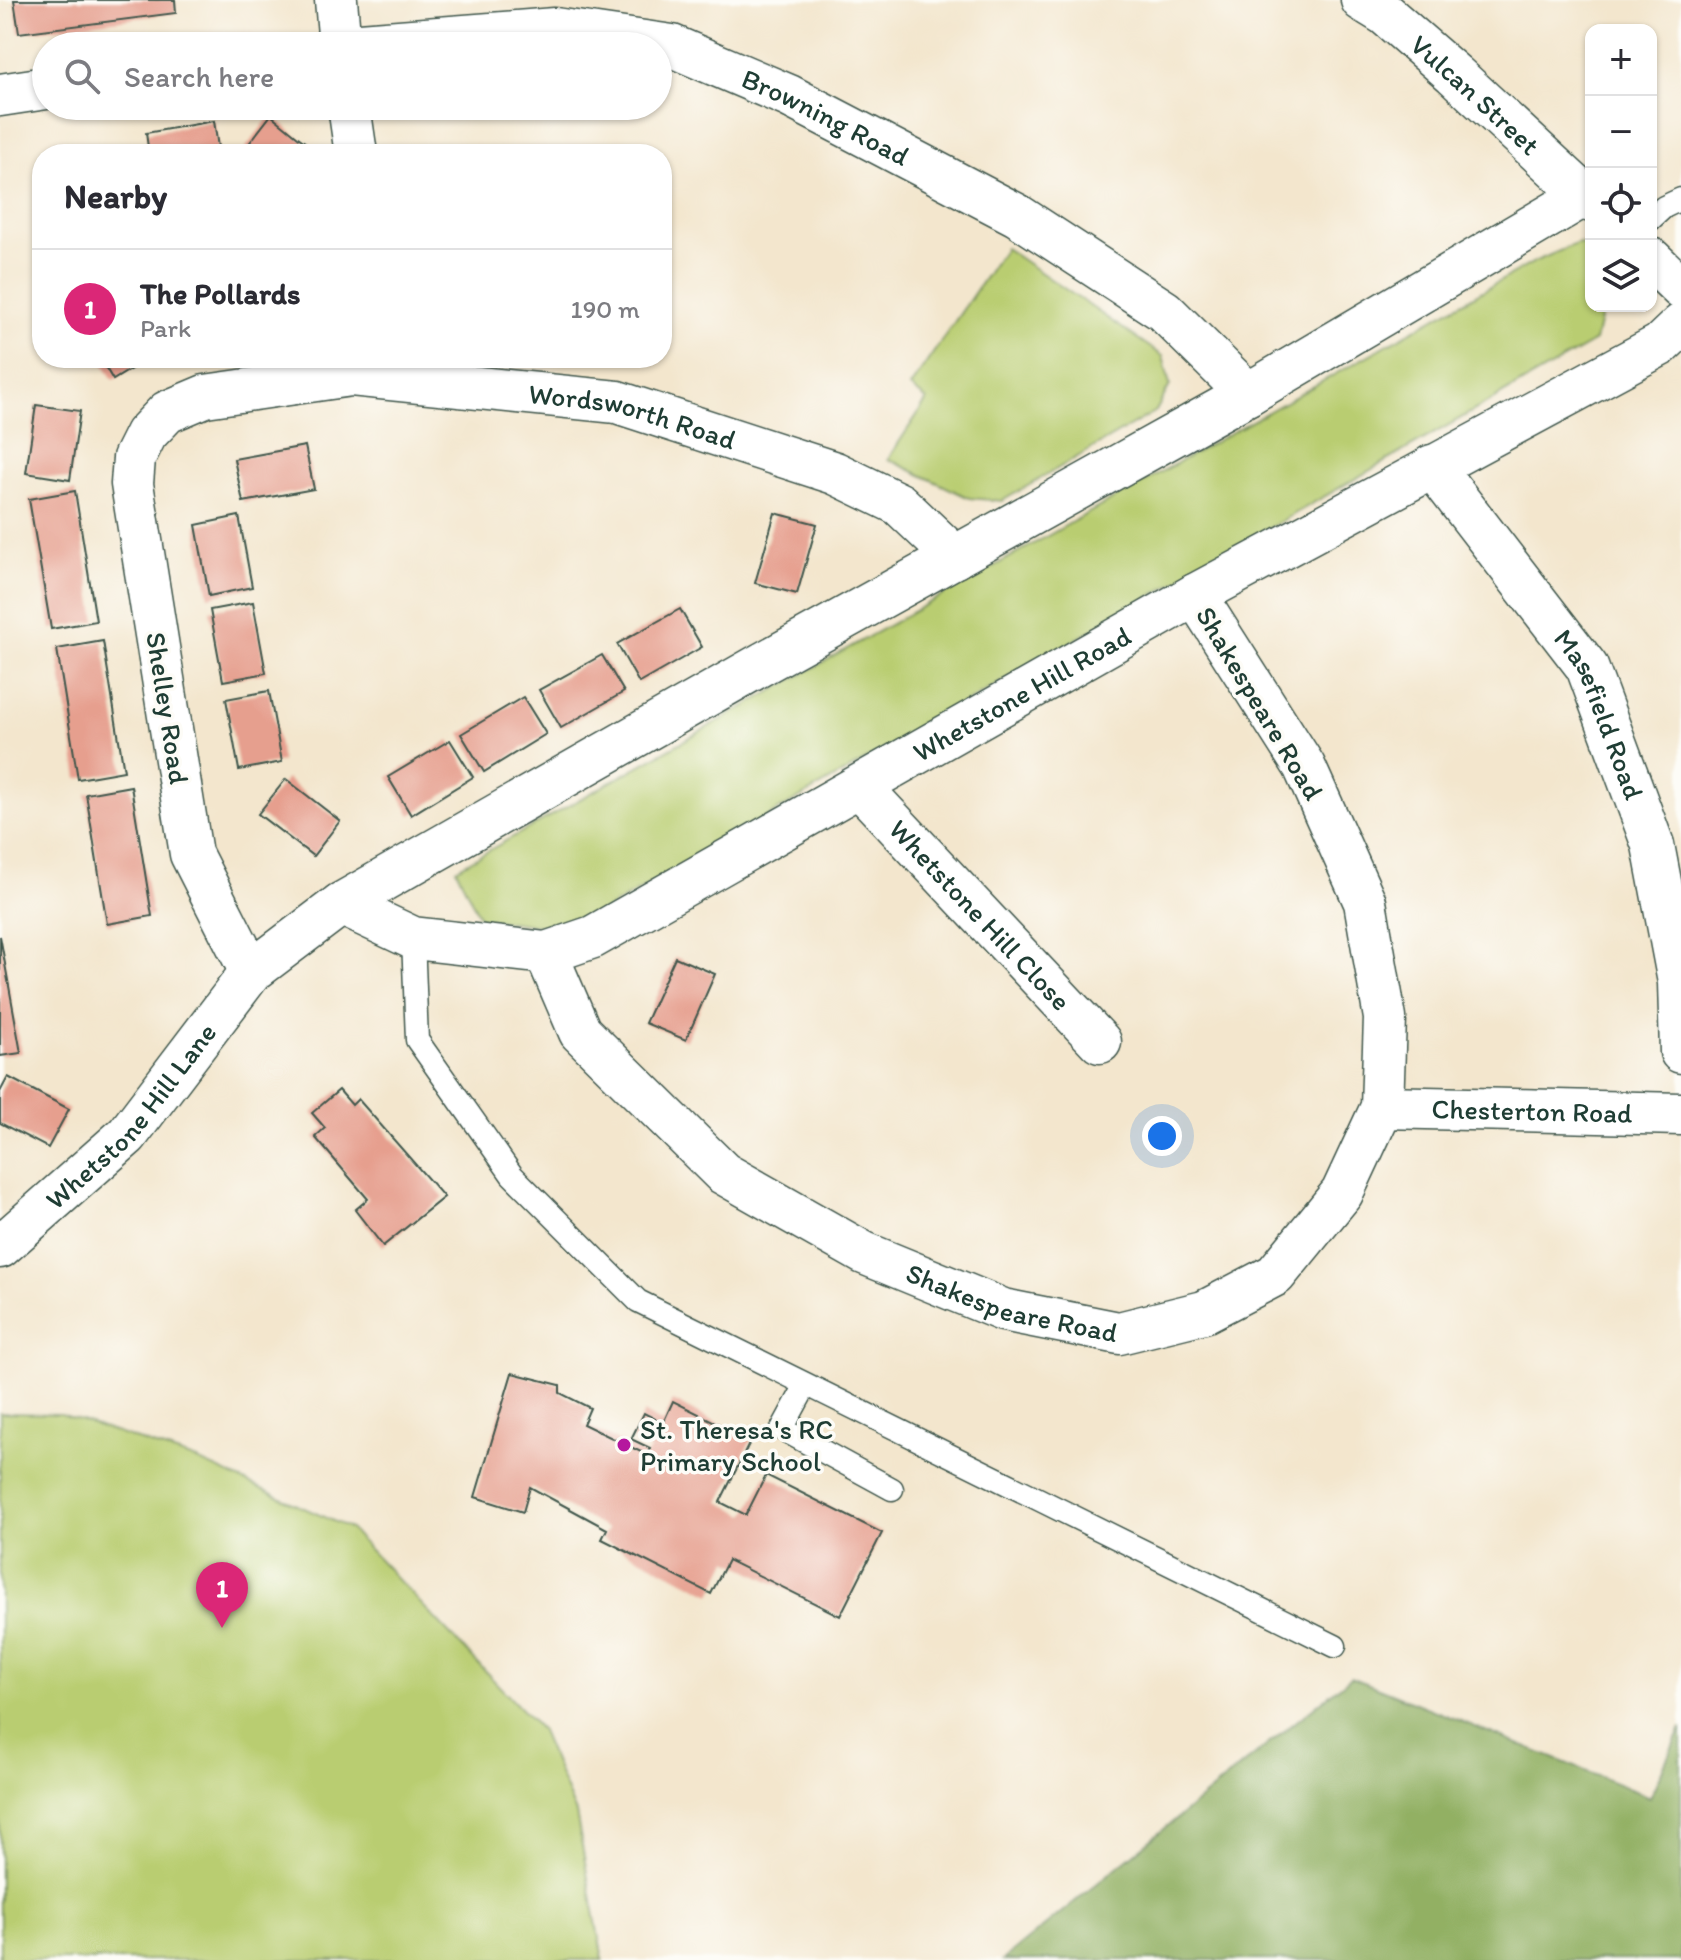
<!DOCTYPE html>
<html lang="en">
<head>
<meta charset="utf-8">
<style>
	:root { --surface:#fff; --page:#f7f7f7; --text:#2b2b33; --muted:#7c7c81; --line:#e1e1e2; --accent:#db2777 }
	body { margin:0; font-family:Itim,sans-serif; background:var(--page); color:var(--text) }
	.controls { position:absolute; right:24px; top:24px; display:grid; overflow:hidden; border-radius:16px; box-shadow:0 2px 6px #0004 }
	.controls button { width:72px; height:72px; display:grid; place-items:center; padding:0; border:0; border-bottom:2px solid var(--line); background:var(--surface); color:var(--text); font:40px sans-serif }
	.you { position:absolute; left:1162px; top:1136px; width:28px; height:28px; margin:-20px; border:6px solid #fff; border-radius:50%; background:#1a73e8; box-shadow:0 0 0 12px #1a73e833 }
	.badge { display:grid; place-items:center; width:52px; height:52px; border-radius:50%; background:var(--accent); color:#fff; font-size:26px; font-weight:700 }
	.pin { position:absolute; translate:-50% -66px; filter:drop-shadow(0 2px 4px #0008) }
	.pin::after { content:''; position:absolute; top:42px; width:28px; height:24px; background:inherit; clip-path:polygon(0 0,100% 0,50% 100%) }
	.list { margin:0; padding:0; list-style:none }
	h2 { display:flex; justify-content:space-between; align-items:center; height:104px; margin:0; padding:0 32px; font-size:34px }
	h2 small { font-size:26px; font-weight:400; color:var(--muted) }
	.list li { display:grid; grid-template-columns:52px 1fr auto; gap:24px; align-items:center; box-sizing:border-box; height:120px; padding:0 32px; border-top:2px solid var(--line) }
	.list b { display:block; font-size:30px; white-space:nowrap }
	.list p { margin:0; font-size:26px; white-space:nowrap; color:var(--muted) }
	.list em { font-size:26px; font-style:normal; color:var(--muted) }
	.icon { flex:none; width:44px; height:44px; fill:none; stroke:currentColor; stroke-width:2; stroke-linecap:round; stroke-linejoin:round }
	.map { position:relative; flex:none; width:1681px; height:1960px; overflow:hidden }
	.search { position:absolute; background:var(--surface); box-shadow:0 2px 6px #0004; left:32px; top:32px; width:640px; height:88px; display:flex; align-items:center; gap:20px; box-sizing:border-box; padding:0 28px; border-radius:44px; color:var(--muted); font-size:30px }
	.panel { position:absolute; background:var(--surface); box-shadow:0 2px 6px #0004; left:32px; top:144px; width:640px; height:224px; border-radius:32px }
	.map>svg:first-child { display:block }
	.green { fill:#b9cd71; stroke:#6c8552; stroke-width:2 }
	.forest { fill:#92b063; stroke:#58764c; stroke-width:2 }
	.building { fill:#e69f8e }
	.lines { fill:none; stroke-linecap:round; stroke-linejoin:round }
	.service-casing { stroke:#3f564b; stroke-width:25 }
	.minor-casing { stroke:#3f564b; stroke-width:45 }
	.service { stroke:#fff; stroke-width:22 }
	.minor { stroke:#fff; stroke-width:42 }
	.poi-dot { fill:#b5179e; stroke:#fdfcf7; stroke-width:3 }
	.labels { text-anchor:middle; stroke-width:7; stroke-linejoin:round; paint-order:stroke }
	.street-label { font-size:28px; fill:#1f3d34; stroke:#fdfcf7 }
	.poi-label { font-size:28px; fill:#1f3d34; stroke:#fdfcf7; text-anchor:start }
</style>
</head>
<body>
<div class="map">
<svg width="1681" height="1960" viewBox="0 0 1681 1960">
	<rect width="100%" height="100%" fill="#fdfcf7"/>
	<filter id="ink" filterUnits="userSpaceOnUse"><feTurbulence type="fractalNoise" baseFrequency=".0125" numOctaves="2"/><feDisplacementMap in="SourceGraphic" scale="16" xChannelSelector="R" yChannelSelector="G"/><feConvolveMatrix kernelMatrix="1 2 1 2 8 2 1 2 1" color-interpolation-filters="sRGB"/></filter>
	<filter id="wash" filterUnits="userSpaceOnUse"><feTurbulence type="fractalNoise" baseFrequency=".006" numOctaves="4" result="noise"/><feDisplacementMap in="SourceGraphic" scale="32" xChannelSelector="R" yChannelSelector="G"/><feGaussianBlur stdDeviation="1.8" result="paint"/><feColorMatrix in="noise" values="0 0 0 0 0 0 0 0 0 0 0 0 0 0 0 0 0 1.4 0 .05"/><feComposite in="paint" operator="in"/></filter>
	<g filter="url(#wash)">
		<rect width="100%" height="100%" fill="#f3e6cd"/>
		<!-- green -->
		<path class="green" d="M 1578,243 L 1591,246 L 1591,306 L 1603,306 L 1595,341 L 591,918 L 542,926 L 480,918 L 456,869 L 1536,261 Z
			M 1005,248 L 1163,356 L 1170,385 L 1156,411 L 1002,501 L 969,498 L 888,459 L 927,400 L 910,387 Z
			M 0,1413 L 61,1414 L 197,1460 L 349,1528 L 540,1729 L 576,1813 L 603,1960 L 0,1960 Z"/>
		<!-- forest -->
		<path class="forest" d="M 1351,1677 L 1650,1797 L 1681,1728 L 1681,1960 L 1003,1960 Z"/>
		<g id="blocks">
			<!-- building -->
			<path class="building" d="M 14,0 L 175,0 L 176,13 L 19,33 Z
				M 271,115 L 298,137 L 321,154 L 249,154 L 244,150 Z
				M 214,121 L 219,154 L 149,154 L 146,133 Z
				M 100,358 L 149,358 L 113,380 Z
				M 36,405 L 80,411 L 70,480 L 26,473 Z
				M 305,446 L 314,489 L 243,502 L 234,459 Z
				M 75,491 L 96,621 L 51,629 L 29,499 Z
				M 775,513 L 817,524 L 797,594 L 755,583 Z
				M 239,516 L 252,587 L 209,596 L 196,525 Z
				M 253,602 L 266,673 L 223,681 L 210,610 Z
				M 680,609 L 702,647 L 639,683 L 617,644 Z
				M 103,641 L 124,771 L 78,779 L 57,649 Z
				M 602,655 L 624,692 L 561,728 L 539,690 Z
				M 269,691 L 282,762 L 239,770 L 226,699 Z
				M 523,697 L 546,734 L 484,772 L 461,734 Z
				M 450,740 L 473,777 L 411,815 L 388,777 Z
				M 286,779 L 340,821 L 313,856 L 258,814 Z
				M 131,786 L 152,916 L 107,924 L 86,794 Z
				M 0,936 L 21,1053 L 0,1056 Z
				M 675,957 L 715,974 L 686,1040 L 645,1023 Z
				M 8,1077 L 69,1109 L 48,1148 L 0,1123 L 0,1092 Z
				M 339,1090 L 352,1105 L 358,1099 L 444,1197 L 383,1246 L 355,1210 L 368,1199 L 315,1137 L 325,1128 L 312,1113 Z
				M 512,1373 L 560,1385 L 560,1393 L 590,1408 L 583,1424 L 647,1455 L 650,1448 L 631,1439 L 644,1413 L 663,1423 L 673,1401 L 751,1440 L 720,1502 L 746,1515 L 766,1475 L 882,1533 L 840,1616 L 728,1560 L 711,1594 L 602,1539 L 607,1529 L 530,1487 L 523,1512 L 475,1497 Z"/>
		</g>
	</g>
	<g filter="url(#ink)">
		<use href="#blocks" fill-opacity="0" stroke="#3f564b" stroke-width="2"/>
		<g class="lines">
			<defs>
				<path id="service" d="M 1651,219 L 1664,207 L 1681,199
					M 413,938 L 417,1040 L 512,1175 L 638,1301 L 1335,1646
					M 806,1385 L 782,1429 L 892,1489"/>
				<g id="minor">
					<path d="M 336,0 L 340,46"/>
					<path id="s1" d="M 1362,0 L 1385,14 L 1454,74 L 1591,201"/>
					<path id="s2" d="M 333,46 L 555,29 L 672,46 L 789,96 L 1017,215 L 1164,311 L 1248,394"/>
					<path d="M 0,95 L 46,88"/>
					<path d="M 349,106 L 356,154"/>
					<path d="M 1651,259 L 1681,288"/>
					<path id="s3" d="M 1432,466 L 1587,667 L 1653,845 L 1679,982 L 1681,1052"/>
					<path id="s4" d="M 861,788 L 1100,1042"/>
					<path id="s5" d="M 341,904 L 413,938 L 546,953 L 593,937 L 1195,595 L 1660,345 L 1681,325"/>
					<path id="s6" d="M 546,953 L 580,1032 L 723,1173 L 864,1253 L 1003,1310 L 1119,1333 L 1204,1312 L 1275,1275 L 1342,1193 L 1382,1107 L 1385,1018 L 1365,902 L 1304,766 L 1195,595"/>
					<path id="s7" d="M 251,972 L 191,854 L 132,484 L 134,458 L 146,434 L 167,412 L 205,396 L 351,375 L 617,402 L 835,473 L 899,504 L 955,557"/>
					<path id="s8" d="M 1382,1107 L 1681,1114"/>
					<path id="s9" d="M 0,1247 L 127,1135 L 251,972 L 341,904 L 762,664 L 1248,394 L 1585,195"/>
				</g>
			</defs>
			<!-- service casing -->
			<use href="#service" class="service-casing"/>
			<!-- minor casing -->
			<use href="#minor" class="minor-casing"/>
			<!-- service -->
			<use href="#service" class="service"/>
			<!-- minor -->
			<use href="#minor" class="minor"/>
		</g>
	</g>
	<!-- markers -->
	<circle class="poi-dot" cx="624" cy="1445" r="8"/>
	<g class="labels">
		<!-- street labels -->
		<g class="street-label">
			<text dy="10" stroke="none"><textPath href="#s1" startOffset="148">Vulcan Street</textPath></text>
			<text dy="10" stroke="none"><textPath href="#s2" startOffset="510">Browning Road</textPath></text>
			<text dy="10" stroke="none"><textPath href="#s7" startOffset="1064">Wordsworth Road</textPath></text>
			<text dy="10" stroke="none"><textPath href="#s5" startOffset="756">Whetstone Hill Road</textPath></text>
			<text transform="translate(1260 703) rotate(59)" y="10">Shakespeare Road</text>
			<text transform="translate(168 708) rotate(81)" y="10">Shelley Road</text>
			<text dy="10" stroke="none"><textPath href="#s3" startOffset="302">Masefield Road</textPath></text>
			<text dy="10" stroke="none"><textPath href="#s4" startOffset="174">Whetstone Hill Close</textPath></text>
			<text dy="10" stroke="none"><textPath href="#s8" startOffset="150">Chesterton Road</textPath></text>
			<text dy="10" stroke="none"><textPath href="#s9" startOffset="186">Whetstone Hill Lane</textPath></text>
			<text dy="10" stroke="none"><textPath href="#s6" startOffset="606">Shakespeare Road</textPath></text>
		</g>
		<!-- poi labels -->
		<g class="poi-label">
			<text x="640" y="1439">St. Theresa's RC<tspan x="640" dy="32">Primary School</tspan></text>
		</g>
	</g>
</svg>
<div class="controls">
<button>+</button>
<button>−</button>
<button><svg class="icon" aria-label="locate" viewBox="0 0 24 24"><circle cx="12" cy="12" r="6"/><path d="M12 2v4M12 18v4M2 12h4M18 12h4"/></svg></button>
<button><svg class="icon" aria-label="layers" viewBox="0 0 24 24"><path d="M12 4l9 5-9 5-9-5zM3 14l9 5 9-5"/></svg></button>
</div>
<div class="you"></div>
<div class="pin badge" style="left:222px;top:1628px">1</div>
<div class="search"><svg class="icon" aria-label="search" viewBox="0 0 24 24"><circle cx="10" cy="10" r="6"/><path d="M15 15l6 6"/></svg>Search here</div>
<section class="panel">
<h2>Nearby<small></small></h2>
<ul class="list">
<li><span class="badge">1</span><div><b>The Pollards</b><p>Park</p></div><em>190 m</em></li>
</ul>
</section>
</div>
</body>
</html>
